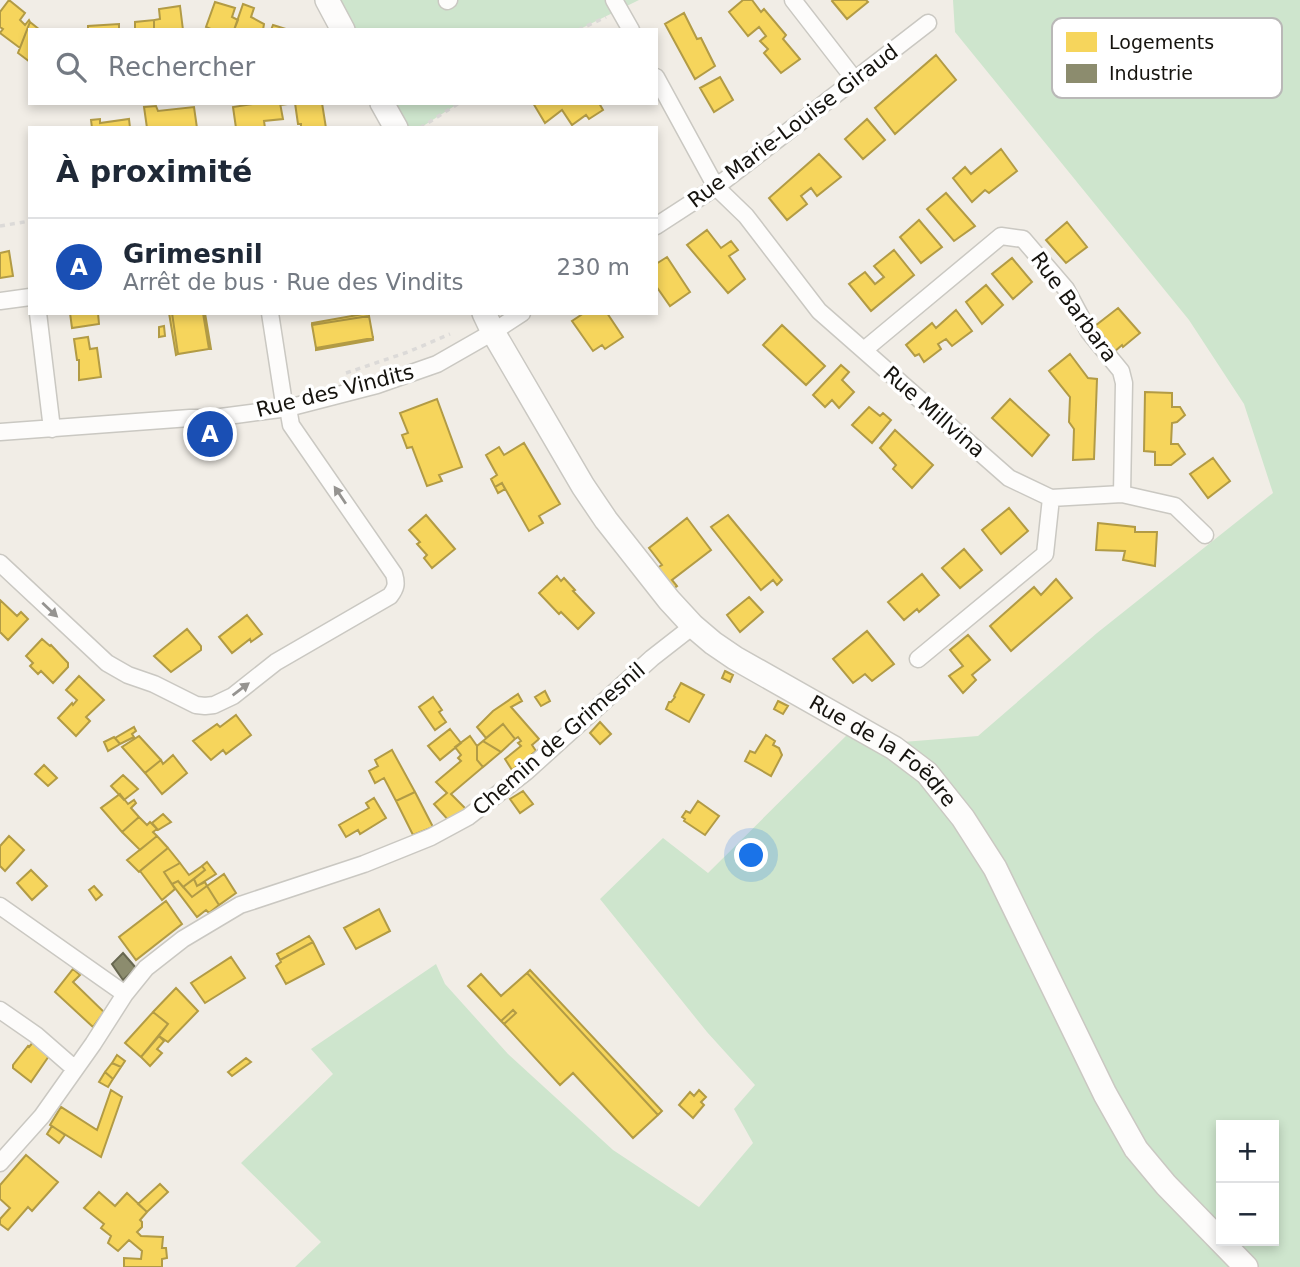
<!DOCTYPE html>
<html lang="fr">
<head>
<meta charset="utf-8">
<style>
	:root { --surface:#fff; --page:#f2f2f3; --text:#1f2937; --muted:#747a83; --line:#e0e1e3; --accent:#625f5a }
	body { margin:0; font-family:"DejaVu Sans",sans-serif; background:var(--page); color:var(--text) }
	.controls { position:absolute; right:21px; bottom:21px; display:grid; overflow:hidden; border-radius:0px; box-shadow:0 4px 10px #0003 }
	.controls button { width:63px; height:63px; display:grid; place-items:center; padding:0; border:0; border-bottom:2px solid var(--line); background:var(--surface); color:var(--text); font:35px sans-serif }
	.you { position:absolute; left:752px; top:856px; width:24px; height:24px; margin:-18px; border:5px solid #fff; border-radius:50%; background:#1a73e8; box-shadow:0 0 0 10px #1a73e833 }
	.badge { display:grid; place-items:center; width:46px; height:46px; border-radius:50%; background:var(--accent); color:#fff; font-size:23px; font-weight:700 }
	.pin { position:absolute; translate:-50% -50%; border:4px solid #fff; box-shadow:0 2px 7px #0006 }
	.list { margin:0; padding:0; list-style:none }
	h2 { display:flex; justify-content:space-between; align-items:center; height:91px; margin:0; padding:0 28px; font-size:30px }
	h2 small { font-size:23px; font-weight:400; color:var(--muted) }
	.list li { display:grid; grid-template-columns:46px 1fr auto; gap:21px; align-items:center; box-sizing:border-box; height:98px; padding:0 28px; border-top:2px solid var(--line) }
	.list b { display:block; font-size:26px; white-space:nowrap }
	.list p { margin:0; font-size:23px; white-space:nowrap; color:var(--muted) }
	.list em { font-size:23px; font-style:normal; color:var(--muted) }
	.icon { flex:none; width:38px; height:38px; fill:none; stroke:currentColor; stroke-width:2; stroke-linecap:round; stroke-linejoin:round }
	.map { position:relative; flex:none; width:1300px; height:1267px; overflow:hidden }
	.search { position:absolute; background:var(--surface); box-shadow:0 4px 10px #0003; left:28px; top:28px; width:630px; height:77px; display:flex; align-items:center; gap:18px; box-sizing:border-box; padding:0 24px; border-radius:0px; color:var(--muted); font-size:26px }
	.panel { position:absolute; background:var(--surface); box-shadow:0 4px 10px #0003; left:28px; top:126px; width:630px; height:189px; border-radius:0px }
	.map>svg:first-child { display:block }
	.green { fill:#cee5cd; fill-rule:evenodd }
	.homes { fill:#f6d55c; stroke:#b29b45; stroke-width:2 }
	.industry { fill:#8c8c6e; stroke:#686851; stroke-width:2 }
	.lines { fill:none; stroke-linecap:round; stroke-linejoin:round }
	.street-casing { stroke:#cac8c2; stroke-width:19 }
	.secondary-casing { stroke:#cac8c2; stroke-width:26 }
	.path { stroke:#dcdad8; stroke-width:3.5; stroke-dasharray:5 5; stroke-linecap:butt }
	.street { stroke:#fdfcfb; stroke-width:16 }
	.secondary { stroke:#fdfcfb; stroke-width:23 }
	.oneway { fill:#959390 }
	.labels { text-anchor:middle; stroke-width:7; stroke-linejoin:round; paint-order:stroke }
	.street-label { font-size:21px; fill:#15130e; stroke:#fff }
	.key { fill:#fff; stroke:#b9b8b7; stroke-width:2 }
	.key-label { font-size:19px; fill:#15130e }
</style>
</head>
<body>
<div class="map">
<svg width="1300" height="1267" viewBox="0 0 1300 1267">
	<rect width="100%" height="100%" fill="#f1ede6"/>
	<!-- green -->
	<path class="green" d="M 327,0 L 639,0 L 578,30 L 343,30 Z
		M 953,0 L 1300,0 L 1300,1267 L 295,1267 L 321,1242 L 241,1163 L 333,1074 L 311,1049 L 436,964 L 445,984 L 508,1054 L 613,1150 L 699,1207 L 753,1143 L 734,1109 L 755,1085 L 707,1032 L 600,899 L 663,838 L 708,873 L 856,726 L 903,742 L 978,736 L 1097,633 L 1273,493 L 1244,404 L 1189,320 L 955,32 ZM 1221,1125 L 1274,1125 L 1274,1241 L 1221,1241 Z
		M 382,103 L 459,103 L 420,128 L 396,128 Z"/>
	<!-- homes -->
	<path class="homes" d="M 9,0 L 25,13 L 20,20 L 25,25 L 29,20 L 30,22 L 20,48 L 0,33 L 3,29 L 0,27 L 0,12 Z
		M 743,0 L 752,0 L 761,12 L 764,9 L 786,35 L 783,39 L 800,59 L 781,73 L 764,53 L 768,49 L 760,41 L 766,36 L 759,27 L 748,36 L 729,12 Z
		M 833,0 L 866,0 L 868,2 L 847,19 L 832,1 Z
		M 215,2 L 235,8 L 232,17 L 238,20 L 234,30 L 213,30 L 206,27 Z
		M 243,4 L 254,8 L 251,17 L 264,24 L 263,30 L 234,30 Z
		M 180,6 L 183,30 L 154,30 L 154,20 L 160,19 L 159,9 Z
		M 684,13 L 697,39 L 701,38 L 715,66 L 695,79 L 665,24 Z
		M 154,20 L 154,30 L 135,30 L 135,22 Z
		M 30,22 L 40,30 L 30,30 L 30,62 L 18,53 Z
		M 119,24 L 119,30 L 88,30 L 88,26 Z
		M 273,25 L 289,30 L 271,30 Z
		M 936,55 L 956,80 L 895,134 L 875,108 Z
		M 720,77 L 733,100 L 714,112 L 700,88 Z
		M 259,103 L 280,103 L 283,119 L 264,121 L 265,128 L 236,128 L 233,107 Z
		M 280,103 L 322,103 L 326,128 L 301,128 L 301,124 L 298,124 L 295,103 L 281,105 Z
		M 533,103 L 599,103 L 603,110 L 589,119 L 586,115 L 572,125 L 562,110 L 545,123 Z
		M 156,106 L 158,111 L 194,107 L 197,128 L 147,128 L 144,107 Z
		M 100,119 L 100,123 L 129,119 L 130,128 L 92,128 L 91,120 Z
		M 867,119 L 885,140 L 863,159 L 845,139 Z
		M 1001,149 L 1017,171 L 989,193 L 985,190 L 972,202 L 953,178 L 965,167 L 971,174 Z
		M 819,154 L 841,177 L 817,196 L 811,188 L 801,196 L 807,204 L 787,220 L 769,198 Z
		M 946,193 L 975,226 L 954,241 L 927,209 Z
		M 919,220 L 942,247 L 921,263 L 900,237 Z
		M 1067,222 L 1087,247 L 1066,263 L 1046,240 Z
		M 707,230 L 721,248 L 731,241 L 738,250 L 729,256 L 745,279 L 728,293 L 687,245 Z
		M 894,250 L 914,275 L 871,311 L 849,284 L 865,272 L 875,284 L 884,277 L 874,266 Z
		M 9,251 L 13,276 L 0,278 L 0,253 Z
		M 667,257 L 690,292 L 670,306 L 656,286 L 656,264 Z
		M 1012,258 L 1032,282 L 1013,299 L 992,274 Z
		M 986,285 L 1003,305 L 982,324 L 966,302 Z
		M 1118,308 L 1140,333 L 1123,347 L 1122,345 L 1114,352 L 1095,326 Z
		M 956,310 L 972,331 L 952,346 L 946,339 L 938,344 L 941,349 L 924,362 L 919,354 L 915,356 L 906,345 L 932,323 L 936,328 Z
		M 70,313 L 98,313 L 99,324 L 72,328 Z
		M 169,313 L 172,313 L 178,354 L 176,355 Z
		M 172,313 L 203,313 L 209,349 L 178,354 Z
		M 203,313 L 205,313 L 211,349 L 209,349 Z
		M 369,313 L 369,316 L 312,325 L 312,323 Z
		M 584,313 L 607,313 L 623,337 L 605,349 L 602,345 L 593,351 L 572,321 Z
		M 369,316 L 373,338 L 316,348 L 312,325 Z
		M 782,325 L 825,366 L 806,385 L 763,345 Z
		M 164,326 L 165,336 L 159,337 L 159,327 Z
		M 88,337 L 90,349 L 97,348 L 101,377 L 79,380 L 79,360 L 77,360 L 74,339 Z
		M 373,338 L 373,340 L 316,350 L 316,348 Z
		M 1070,354 L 1088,378 L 1097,379 L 1094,459 L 1073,460 L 1074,429 L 1069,422 L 1070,397 L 1049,371 Z
		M 841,365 L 849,372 L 842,380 L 854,392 L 839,408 L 832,400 L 825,407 L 813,395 Z
		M 1145,392 L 1172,393 L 1172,407 L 1180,407 L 1185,415 L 1177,422 L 1172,423 L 1171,444 L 1178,444 L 1185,454 L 1171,465 L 1155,465 L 1155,452 L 1144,451 Z
		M 437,399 L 462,467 L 439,475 L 442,481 L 427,486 L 412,447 L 407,448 L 402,435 L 408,433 L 400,413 Z
		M 1010,399 L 1049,435 L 1032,456 L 992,418 Z
		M 869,407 L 880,416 L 883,413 L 891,420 L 872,443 L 852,425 Z
		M 895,430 L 933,465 L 912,488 L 893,469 L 896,465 L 880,448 Z
		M 524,443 L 560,504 L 539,516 L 543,523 L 529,531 L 502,483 L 495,487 L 491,479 L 497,475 L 486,455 L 499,447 L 504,455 Z
		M 1213,458 L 1230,481 L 1208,498 L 1190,474 Z
		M 502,483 L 505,489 L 498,493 L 495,487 Z
		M 1009,508 L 1028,531 L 1001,554 L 982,530 Z
		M 426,515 L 455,549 L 432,568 L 424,558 L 427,555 L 417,544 L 420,542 L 409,530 Z
		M 728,515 L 782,580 L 777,585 L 773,580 L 761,590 L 711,527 Z
		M 687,518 L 711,550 L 672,580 L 677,586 L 673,589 L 657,568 L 662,565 L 649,548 Z
		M 1098,523 L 1135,527 L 1135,532 L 1157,532 L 1155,566 L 1123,560 L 1125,551 L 1096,550 Z
		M 964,549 L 982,570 L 960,588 L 942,568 Z
		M 922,574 L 939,595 L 919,612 L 917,609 L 904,620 L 888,602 Z
		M 557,576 L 561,581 L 564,578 L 575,590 L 573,591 L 594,613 L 578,629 L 561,612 L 559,614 L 539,593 Z
		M 1056,579 L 1072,598 L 1011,651 L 990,626 L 1034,587 L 1041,595 Z
		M 749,597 L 763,612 L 740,632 L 727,615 Z
		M 0,600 L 17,616 L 21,612 L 28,619 L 8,640 L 0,632 Z
		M 247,615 L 262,634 L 251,642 L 250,639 L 232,653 L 219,637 Z
		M 187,629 L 201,646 L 201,650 L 171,672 L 154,656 Z
		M 867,631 L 894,664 L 872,681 L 865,674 L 853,683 L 833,659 Z
		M 968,635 L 990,660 L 972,675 L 976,680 L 963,693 L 949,676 L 963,666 L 950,650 Z
		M 42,639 L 50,646 L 51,645 L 68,663 L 68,667 L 53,683 L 41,671 L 38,674 L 30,666 L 33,663 L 26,656 Z
		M 725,671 L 733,675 L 730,682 L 722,678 Z
		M 79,676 L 104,700 L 86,717 L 90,721 L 76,736 L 58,718 L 72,703 L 73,705 L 77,700 L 66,690 Z
		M 681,683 L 704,695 L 689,722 L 666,709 L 669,702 L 671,702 L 675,697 L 674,696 Z
		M 545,691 L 550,701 L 541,706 L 535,697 Z
		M 518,694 L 522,701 L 511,707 L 539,739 L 532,745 L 536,751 L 512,770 L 505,759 L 521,746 L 518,743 L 521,741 L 518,737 L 515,739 L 503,724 L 486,738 L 477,727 L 493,711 Z
		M 433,697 L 442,710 L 439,712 L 446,722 L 435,730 L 419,707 Z
		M 778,701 L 788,706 L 783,714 L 774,709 Z
		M 236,715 L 251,735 L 226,754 L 223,750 L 211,760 L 193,741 L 217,724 L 220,727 Z
		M 600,722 L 611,734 L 600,744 L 590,733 Z
		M 503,724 L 515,739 L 501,752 L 483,741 Z
		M 134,727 L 136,731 L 132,734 L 134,737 L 120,744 L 115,738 Z
		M 450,729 L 461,743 L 440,760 L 428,746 Z
		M 766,735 L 775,741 L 773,745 L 779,748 L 782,755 L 771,776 L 745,761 L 750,751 L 755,753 Z
		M 139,736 L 161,760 L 145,773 L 122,747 Z
		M 470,736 L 477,746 L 477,760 L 483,767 L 451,794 L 466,809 L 449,821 L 434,804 L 447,793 L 436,782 L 461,761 L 458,758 L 461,755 L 455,747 Z
		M 114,737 L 120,744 L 108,751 L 104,742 Z
		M 483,741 L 501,752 L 483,767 L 477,760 L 477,746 Z
		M 392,750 L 415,792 L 396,801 L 384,778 L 375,783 L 369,771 L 378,766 L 375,760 Z
		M 173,755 L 187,773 L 162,794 L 145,773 L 161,760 L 163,764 Z
		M 44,765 L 57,778 L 48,786 L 35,774 Z
		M 123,775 L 138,789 L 124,800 L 111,786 Z
		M 523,791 L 533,804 L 520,813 L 510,799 Z
		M 415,792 L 433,827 L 413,835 L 396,801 Z
		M 120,794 L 128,804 L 134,800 L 136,803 L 131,808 L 139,817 L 122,832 L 101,808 Z
		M 374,798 L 386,818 L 360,834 L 358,830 L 346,837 L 339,825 L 369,808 L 366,803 Z
		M 698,801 L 719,816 L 705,835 L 684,821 L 685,819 L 682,817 L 686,811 L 690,813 Z
		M 163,814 L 171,822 L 158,830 L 152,823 Z
		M 139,817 L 147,825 L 150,822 L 157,829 L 153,832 L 157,836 L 140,850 L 122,832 Z
		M 9,836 L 24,850 L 5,871 L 0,866 L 0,846 Z
		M 157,836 L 168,848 L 139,872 L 127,860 Z
		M 168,848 L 180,863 L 164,872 L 175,889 L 162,900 L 140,871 Z
		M 207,862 L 216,874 L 197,886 L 194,879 L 205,870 L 202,866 Z
		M 180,863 L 189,875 L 202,866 L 205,870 L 183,887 L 178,881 L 172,884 L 164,872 Z
		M 31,870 L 47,886 L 32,900 L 17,883 Z
		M 224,874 L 236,893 L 219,905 L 207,886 Z
		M 194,879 L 197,886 L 205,882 L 207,886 L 192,897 L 183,887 Z
		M 178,881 L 192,897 L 207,886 L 219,905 L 209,913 L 206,910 L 197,917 L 172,884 Z
		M 94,886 L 102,895 L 96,900 L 89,890 Z
		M 166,901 L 182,924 L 136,960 L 119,937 Z
		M 379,909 L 390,931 L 356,949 L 344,928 Z
		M 309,936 L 313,942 L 280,960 L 277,954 Z
		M 313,942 L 324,964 L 286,984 L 276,966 L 281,962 L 280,960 Z
		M 231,957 L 245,978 L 205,1003 L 191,983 Z
		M 73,969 L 80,975 L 73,982 L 104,1012 L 93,1027 L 55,992 Z
		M 530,970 L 662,1111 L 658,1115 L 527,973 Z
		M 527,973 L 658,1115 L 633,1138 L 573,1073 L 560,1085 L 504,1024 L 516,1013 L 513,1010 L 501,1021 L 468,986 L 481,974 L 501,996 Z
		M 176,988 L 198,1011 L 168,1042 L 159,1036 L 168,1024 L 153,1012 Z
		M 513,1010 L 516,1013 L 504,1024 L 501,1021 Z
		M 153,1012 L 168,1024 L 141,1057 L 125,1043 Z
		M 159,1036 L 164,1041 L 157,1049 L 162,1053 L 150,1066 L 141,1057 Z
		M 35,1040 L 51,1053 L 31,1082 L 13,1068 L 13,1065 L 28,1046 L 29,1047 Z
		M 117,1055 L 125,1061 L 121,1067 L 112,1063 Z
		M 246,1058 L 251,1062 L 232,1076 L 228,1072 Z
		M 112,1063 L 121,1067 L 113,1079 L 105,1072 Z
		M 105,1072 L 113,1079 L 108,1087 L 99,1082 Z
		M 111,1090 L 122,1097 L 101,1157 L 50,1125 L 61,1107 L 97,1130 Z
		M 699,1090 L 706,1097 L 701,1102 L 704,1105 L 693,1118 L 679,1105 L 690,1092 L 694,1096 Z
		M 52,1126 L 65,1135 L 59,1143 L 47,1134 Z
		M 26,1155 L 58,1182 L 32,1211 L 28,1207 L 8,1230 L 0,1224 L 0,1219 L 10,1208 L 0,1199 L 0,1185 Z
		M 160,1184 L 168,1192 L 147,1212 L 138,1204 Z
		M 99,1192 L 115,1206 L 127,1193 L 147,1212 L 140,1220 L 142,1222 L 142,1227 L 137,1232 L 141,1236 L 163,1237 L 162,1248 L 166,1248 L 167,1258 L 162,1259 L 162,1267 L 124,1267 L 124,1258 L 141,1259 L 142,1251 L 129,1240 L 118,1251 L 108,1243 L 111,1236 L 101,1228 L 104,1224 L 84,1208 Z"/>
	<!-- industry -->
	<path class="industry" d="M 123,953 L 136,968 L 123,980 L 112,964 Z"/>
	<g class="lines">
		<defs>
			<path id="street" d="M 614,0 L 631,30
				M 793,0 L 855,80
				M 447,1 L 449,0
				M 656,77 L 716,187 L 746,216 L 819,311 L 1009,478 L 1051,498 L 1122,494 L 1175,506 L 1205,535
				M 656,226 L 716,187 L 928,23
				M 0,301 L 30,297
				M 38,313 L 52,429
				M 864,350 L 1001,236 L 1023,239 L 1066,289 L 1089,332 L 1121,371 L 1124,383 L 1122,494
				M 0,432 L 190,418 L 213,418 L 288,408 L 377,385 L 437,364 L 493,332 L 522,313
				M 0,563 L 107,663 L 128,675 L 154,684 L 196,705 L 205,706 L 214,705 L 233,696 L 276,662 L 390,596 C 396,588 397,584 394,574 L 291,425 L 288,408 L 283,397 L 270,313
				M 918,659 L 1045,554 L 1051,498
				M 0,906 L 125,994
				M 0,1010 L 36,1035 L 75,1069
				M 0,1163 L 42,1116 L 93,1044 L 125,994 L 146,968 L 183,939 L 240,905 L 364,864 L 431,837 L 468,817 L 526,772 L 652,658 L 693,626"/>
			<g id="secondary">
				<path d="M 327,0 L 343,30"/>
				<path d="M 382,103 L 396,128"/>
				<path id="s1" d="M 484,313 L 493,332 L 583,486 L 606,520 L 669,600 L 693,626 L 713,643 L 735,658 L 894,748 L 927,773 L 963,818 L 995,868 L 1105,1094 L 1136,1149 L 1166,1185 L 1246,1267"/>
			</g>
		</defs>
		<!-- street casing -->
		<use href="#street" class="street-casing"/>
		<!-- secondary casing -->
		<use href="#secondary" class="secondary-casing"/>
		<!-- path -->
		<path class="path" d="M 578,30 L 606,17
			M 420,128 L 459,103
			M 0,226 L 30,221
			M 346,373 L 408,352 L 450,334"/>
		<!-- street -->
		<use href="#street" class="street"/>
		<!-- secondary -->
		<use href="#secondary" class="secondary"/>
	</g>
	<!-- one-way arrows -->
	<defs><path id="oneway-solid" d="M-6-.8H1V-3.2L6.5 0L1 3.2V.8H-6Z" transform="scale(1.75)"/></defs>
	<g class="oneway">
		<use href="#oneway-solid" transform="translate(340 495) rotate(-124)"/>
		<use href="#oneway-solid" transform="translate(50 610) rotate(43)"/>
		<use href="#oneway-solid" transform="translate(241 689) rotate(-37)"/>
	</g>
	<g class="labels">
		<!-- street labels -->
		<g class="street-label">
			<text transform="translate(793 126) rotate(-37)" y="7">Rue Marie-Louise Giraud</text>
			<text transform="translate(1074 307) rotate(54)" y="7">Rue Barbara</text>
			<text transform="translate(335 391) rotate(-14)" y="7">Rue des Vindits</text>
			<text transform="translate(934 412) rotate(41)" y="7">Rue Millvina</text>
			<text transform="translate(559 739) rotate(-41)" y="7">Chemin de Grimesnil</text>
			<text dy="7" stroke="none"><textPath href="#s1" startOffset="606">Rue de la Foëdre</textPath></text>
		</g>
	</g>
	<!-- legend -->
	<rect x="1052" y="18" width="230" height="80" rx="10" class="key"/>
	<rect x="1066" y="32" width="31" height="20" fill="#f6d55c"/>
	<rect x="1066" y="64" width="31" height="19" fill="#8c8c6e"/>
	<g class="key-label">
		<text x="1109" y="49">Logements</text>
		<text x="1109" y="80">Industrie</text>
	</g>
</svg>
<div class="controls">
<button>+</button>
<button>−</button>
</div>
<div class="you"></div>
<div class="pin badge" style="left:210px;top:434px;background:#1a4fb4">A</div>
<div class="search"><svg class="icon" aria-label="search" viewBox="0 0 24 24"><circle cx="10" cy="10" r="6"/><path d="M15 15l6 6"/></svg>Rechercher</div>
<section class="panel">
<h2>À proximité<small></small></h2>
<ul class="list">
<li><span class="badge" style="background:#1a4fb4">A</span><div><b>Grimesnil</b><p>Arrêt de bus · Rue des Vindits</p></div><em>230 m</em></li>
</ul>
</section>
</div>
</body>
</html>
